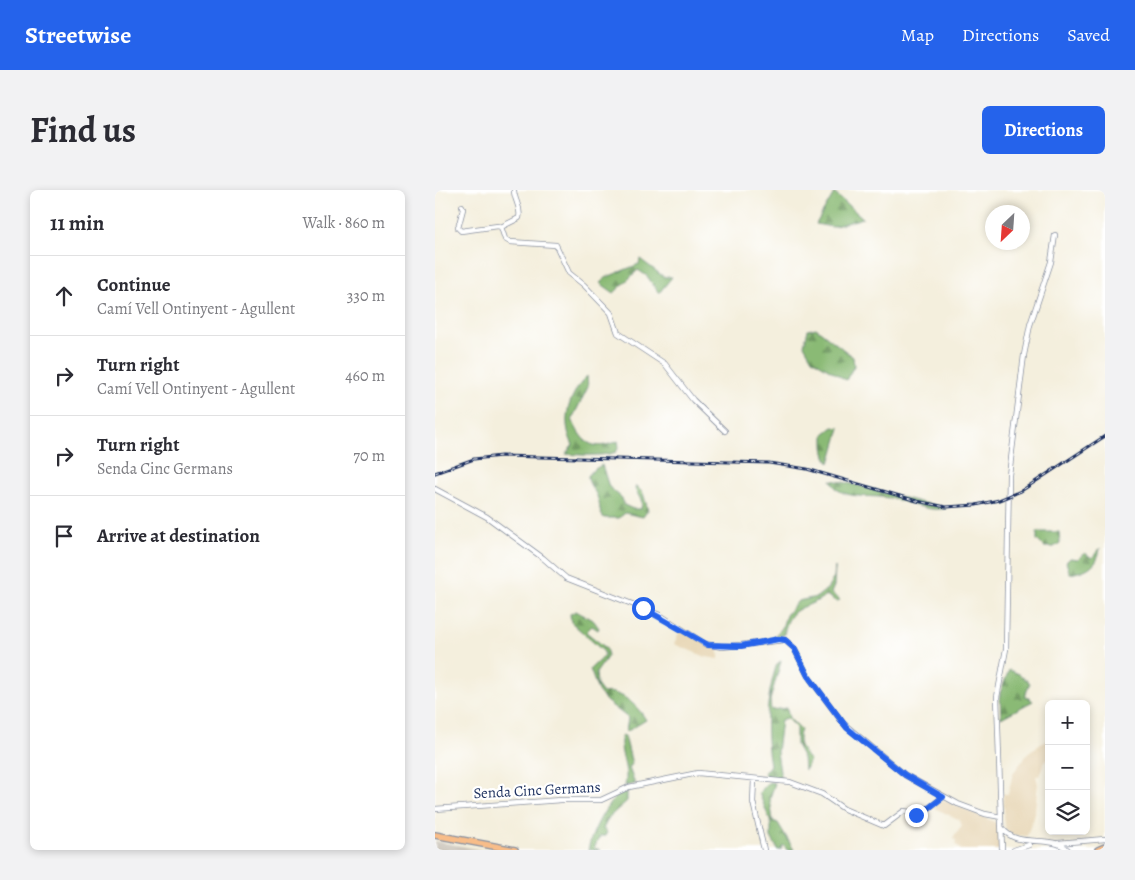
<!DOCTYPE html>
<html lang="en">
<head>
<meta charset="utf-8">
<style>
	:root { --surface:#fff; --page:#f2f2f3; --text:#2b2b33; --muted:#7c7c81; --line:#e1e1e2; --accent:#2563eb }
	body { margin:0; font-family:Alegreya,serif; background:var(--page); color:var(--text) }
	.controls { position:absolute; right:15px; bottom:15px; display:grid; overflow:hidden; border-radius:8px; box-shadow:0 2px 8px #0003 }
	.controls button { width:45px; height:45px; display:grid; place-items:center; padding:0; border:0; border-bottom:1px solid var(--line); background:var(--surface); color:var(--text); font:25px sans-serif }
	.compass { position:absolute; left:550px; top:15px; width:45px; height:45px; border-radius:50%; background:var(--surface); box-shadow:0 2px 8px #0003; rotate:205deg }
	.stop { position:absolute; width:15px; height:15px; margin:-11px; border:4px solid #2563eb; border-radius:50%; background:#fff }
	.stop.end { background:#2563eb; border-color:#fff; box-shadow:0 1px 5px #0008 }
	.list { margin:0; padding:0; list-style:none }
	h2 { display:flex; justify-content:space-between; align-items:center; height:65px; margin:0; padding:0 20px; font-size:21px }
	h2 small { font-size:16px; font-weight:400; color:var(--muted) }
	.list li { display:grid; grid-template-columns:32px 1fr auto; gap:15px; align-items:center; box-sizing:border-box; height:80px; padding:0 20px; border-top:1px solid var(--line) }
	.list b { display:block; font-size:19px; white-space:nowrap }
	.list p { margin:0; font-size:16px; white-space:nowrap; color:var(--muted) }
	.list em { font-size:16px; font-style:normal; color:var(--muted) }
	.icon { flex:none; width:28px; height:28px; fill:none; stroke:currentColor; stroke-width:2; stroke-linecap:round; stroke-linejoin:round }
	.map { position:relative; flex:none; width:670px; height:660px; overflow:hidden; border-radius:8px }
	header { display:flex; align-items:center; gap:30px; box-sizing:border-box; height:70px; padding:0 25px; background:var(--accent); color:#fff }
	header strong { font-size:24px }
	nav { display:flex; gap:28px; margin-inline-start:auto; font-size:18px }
	.intro { display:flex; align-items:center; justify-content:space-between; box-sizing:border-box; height:120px; padding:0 30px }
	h1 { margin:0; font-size:35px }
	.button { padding:12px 22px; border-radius:8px; background:var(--accent); color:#fff; font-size:18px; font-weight:700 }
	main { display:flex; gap:30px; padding:0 30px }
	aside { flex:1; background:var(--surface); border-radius:8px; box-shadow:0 2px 8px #0003 }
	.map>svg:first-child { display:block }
	.built { fill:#e9d9ba }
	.industrial { fill:#c9c3b8 }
	.forest { fill:url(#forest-firs); stroke:#527469 }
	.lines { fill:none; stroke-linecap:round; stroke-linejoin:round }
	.minor-casing { stroke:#888f9e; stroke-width:6 }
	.major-casing { stroke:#888f9e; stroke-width:8 }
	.minor { stroke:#fff; stroke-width:4.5 }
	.major { stroke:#f8bd89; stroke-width:5.5 }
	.rail-casing { stroke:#1b2f5e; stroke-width:3 }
	.rail { stroke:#fff; stroke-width:1; stroke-dasharray:4; stroke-linecap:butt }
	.route { stroke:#2563eb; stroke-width:6 }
	.labels { text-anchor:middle; stroke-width:4.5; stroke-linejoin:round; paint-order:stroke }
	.street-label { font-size:15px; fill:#1b2f5e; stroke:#fff }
</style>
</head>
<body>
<header>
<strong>Streetwise</strong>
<nav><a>Map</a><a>Directions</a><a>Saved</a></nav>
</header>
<div class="intro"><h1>Find us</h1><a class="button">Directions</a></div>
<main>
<aside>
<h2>11 min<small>Walk · 860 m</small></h2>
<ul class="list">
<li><svg class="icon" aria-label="ahead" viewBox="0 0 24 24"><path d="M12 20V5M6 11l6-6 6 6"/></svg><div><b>Continue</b><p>Camí Vell Ontinyent - Agullent</p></div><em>330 m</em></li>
<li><svg class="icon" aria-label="right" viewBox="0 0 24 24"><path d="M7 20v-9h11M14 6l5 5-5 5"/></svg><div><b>Turn right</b><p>Camí Vell Ontinyent - Agullent</p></div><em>460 m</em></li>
<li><svg class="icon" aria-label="right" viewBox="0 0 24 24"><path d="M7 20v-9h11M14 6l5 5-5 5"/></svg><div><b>Turn right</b><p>Senda Cinc Germans</p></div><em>70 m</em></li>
<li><svg class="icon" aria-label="arrive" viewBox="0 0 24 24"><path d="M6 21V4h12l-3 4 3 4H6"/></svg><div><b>Arrive at destination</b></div></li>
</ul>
</aside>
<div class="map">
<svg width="670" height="660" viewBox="0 0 670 660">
	<defs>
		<pattern id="forest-firs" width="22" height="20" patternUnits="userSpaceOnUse" patternTransform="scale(1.25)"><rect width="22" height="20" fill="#8aba74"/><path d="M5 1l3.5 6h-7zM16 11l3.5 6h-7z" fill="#709862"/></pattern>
	</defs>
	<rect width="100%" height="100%" fill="#fff"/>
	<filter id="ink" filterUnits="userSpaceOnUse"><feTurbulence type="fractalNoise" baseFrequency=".02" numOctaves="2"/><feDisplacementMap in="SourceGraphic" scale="10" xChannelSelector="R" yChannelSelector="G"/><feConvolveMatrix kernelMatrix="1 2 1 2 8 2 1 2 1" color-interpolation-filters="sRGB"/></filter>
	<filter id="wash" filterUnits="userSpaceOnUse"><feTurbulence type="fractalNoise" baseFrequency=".0096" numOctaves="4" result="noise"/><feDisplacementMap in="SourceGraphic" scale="20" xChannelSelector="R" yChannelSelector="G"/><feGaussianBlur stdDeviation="1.12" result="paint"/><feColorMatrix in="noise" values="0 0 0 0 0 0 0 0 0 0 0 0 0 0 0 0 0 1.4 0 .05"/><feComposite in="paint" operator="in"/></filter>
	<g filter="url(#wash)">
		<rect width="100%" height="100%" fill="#f4efdd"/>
		<!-- built -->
		<path class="built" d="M 245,440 L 284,458 L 284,469 L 271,467 L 239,454 Z
			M 614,549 L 614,569 L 609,572 L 604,586 L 601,586 L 603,594 L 600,621 L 592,646 L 576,645 L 570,638 L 568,604 L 573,604 L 578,583 L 595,561 Z
			M 508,610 L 564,634 L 566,660 L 526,660 L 520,654 L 521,651 L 518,648 L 527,636 L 523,629 L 499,618 Z"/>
		<!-- industrial -->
		<path class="industrial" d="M 0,651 L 47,660 L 0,660 Z"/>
		<!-- forest -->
		<path class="forest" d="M 399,3 L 428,28 L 397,37 L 381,34 Z
			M 205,69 L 229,87 L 237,87 L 224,103 L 212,86 L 203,80 L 179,103 L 165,93 L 172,87 L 204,74 Z
			M 381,138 L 418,167 L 419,176 L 411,190 L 377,169 L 369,155 L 373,140 Z
			M 152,186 L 153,197 L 137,229 C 147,253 157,262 183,251 L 184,257 L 181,262 C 169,267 144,265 131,264 L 138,255 C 125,230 134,205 152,186 Z
			M 398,237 L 405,238 L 395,273 C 388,264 389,255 389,244 Z
			M 167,275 L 174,297 L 187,308 L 189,315 L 198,319 L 206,319 L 207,312 L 200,299 L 201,296 L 208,303 L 213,320 L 208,327 L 190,323 L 184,328 L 169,328 C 163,321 166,317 163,309 C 161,300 153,296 153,286 L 158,280 Z
			M 396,290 C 435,296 473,311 512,318 C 492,323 473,311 454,308 C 439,305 416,309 403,300 C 400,298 398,293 396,290 Z
			M 602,342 L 624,342 L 625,353 L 619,357 L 609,357 L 602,350 Z
			M 665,358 C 663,376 651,381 635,384 L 631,372 L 635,368 L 643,369 L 650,363 L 657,368 Z
			M 400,377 L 399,396 L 396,403 L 405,410 L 402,412 L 391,405 C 371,421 354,413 349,445 L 338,447 L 347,438 L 351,425 L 363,411 L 382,407 L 393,398 L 399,387 Z
			M 141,421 L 159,431 L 164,438 L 163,440 L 157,436 L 151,442 L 171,458 L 173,466 L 161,483 L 162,495 L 168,503 C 185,499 203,516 211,530 L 191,542 L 193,528 L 171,511 L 163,501 L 155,479 L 169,466 L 169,462 L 136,432 L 135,424 Z
			M 346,471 L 335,510 L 336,520 L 352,518 L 354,528 L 366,540 C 361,551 366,562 375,570 L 371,579 L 369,579 L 368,568 L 361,555 L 361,538 L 351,528 L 346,530 L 342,562 L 346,589 L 334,589 L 329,583 L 335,575 C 329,541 331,507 342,474 Z
			M 574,480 L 584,484 L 595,493 L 590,506 L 598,511 L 566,528 L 565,503 Z
			M 187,545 L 190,546 L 197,574 L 194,578 L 200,594 L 190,596 C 195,577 182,562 187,545 Z
			M 334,592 L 340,593 L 335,608 L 338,631 L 343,633 L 359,660 L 352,660 L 348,655 L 346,660 L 343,660 L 336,647 L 336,633 L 324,603 Z
			M 189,600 L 192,602 L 192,611 L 174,627 L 168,639 L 172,642 L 170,646 L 165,646 L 159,658 L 165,660 L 153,660 C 157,641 172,611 189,600 Z"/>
	</g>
	<g filter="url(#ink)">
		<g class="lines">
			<defs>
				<path id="minor" d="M 27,16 L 28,19 L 23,38 L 26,41 L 63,36 L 66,37 L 70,49 L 75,52 L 121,55 L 134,83 L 149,95 L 176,123 L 183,143 L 230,174 L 258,210 L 290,241
					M 66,37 L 84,28 C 87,17 79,11 79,0
					M 0,299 L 52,327 L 108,368 L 131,388 L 225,425 L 270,454 L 287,457 L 350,450 L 359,458 L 373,486 L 408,533 L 470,585 L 523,614 L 550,624 L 566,627
					M 319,589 L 318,612 L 329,660
					M 0,619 L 126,610 L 166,610 L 194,597 L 263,583 L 355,592 L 387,604 L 409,619 L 449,636 L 469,621 L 486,624 L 508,607
					M 567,638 C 583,660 615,643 633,660
					M 623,653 L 670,649
					M 567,660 L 562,507 L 571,459 L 574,285 L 589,165 L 595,135 L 616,72 L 620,45
					M 579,660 L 594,655"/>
				<path id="major" d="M 0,645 L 80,660
					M 663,660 L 670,657"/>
			</defs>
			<!-- minor casing -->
			<use href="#minor" class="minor-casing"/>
			<!-- major casing -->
			<use href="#major" class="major-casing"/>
			<!-- minor -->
			<use href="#minor" class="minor"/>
			<!-- major -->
			<use href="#major" class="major"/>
			<defs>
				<path id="rail" d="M 0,283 L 39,269 L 66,266 L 334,273 L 372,279 L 482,311 L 511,317 L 541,315 L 564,310 L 586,301 L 670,246"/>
			</defs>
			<!-- rail casing -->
			<use href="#rail" class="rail-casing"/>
			<!-- rail -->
			<use href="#rail" class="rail"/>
		</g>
	</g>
	<g class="lines" filter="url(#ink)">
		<!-- route -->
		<path class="route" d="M 208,418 L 273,455 L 306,456 L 344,449 L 350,450 L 359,458 L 373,486 L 412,538 L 470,585 L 508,607 L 486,624 L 481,625"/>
	</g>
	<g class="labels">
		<!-- street labels -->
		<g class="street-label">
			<text transform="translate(102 600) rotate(-3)" y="5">Senda Cinc Germans</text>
		</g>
	</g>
</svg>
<div class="controls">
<button>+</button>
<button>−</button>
<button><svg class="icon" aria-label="layers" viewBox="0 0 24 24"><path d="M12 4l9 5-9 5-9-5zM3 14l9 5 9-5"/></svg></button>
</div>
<svg class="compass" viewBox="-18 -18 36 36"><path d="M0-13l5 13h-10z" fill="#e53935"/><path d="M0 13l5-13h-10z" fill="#7c7c81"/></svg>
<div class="stop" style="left:208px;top:418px"></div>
<div class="stop end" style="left:481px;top:625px"></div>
</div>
</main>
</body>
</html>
